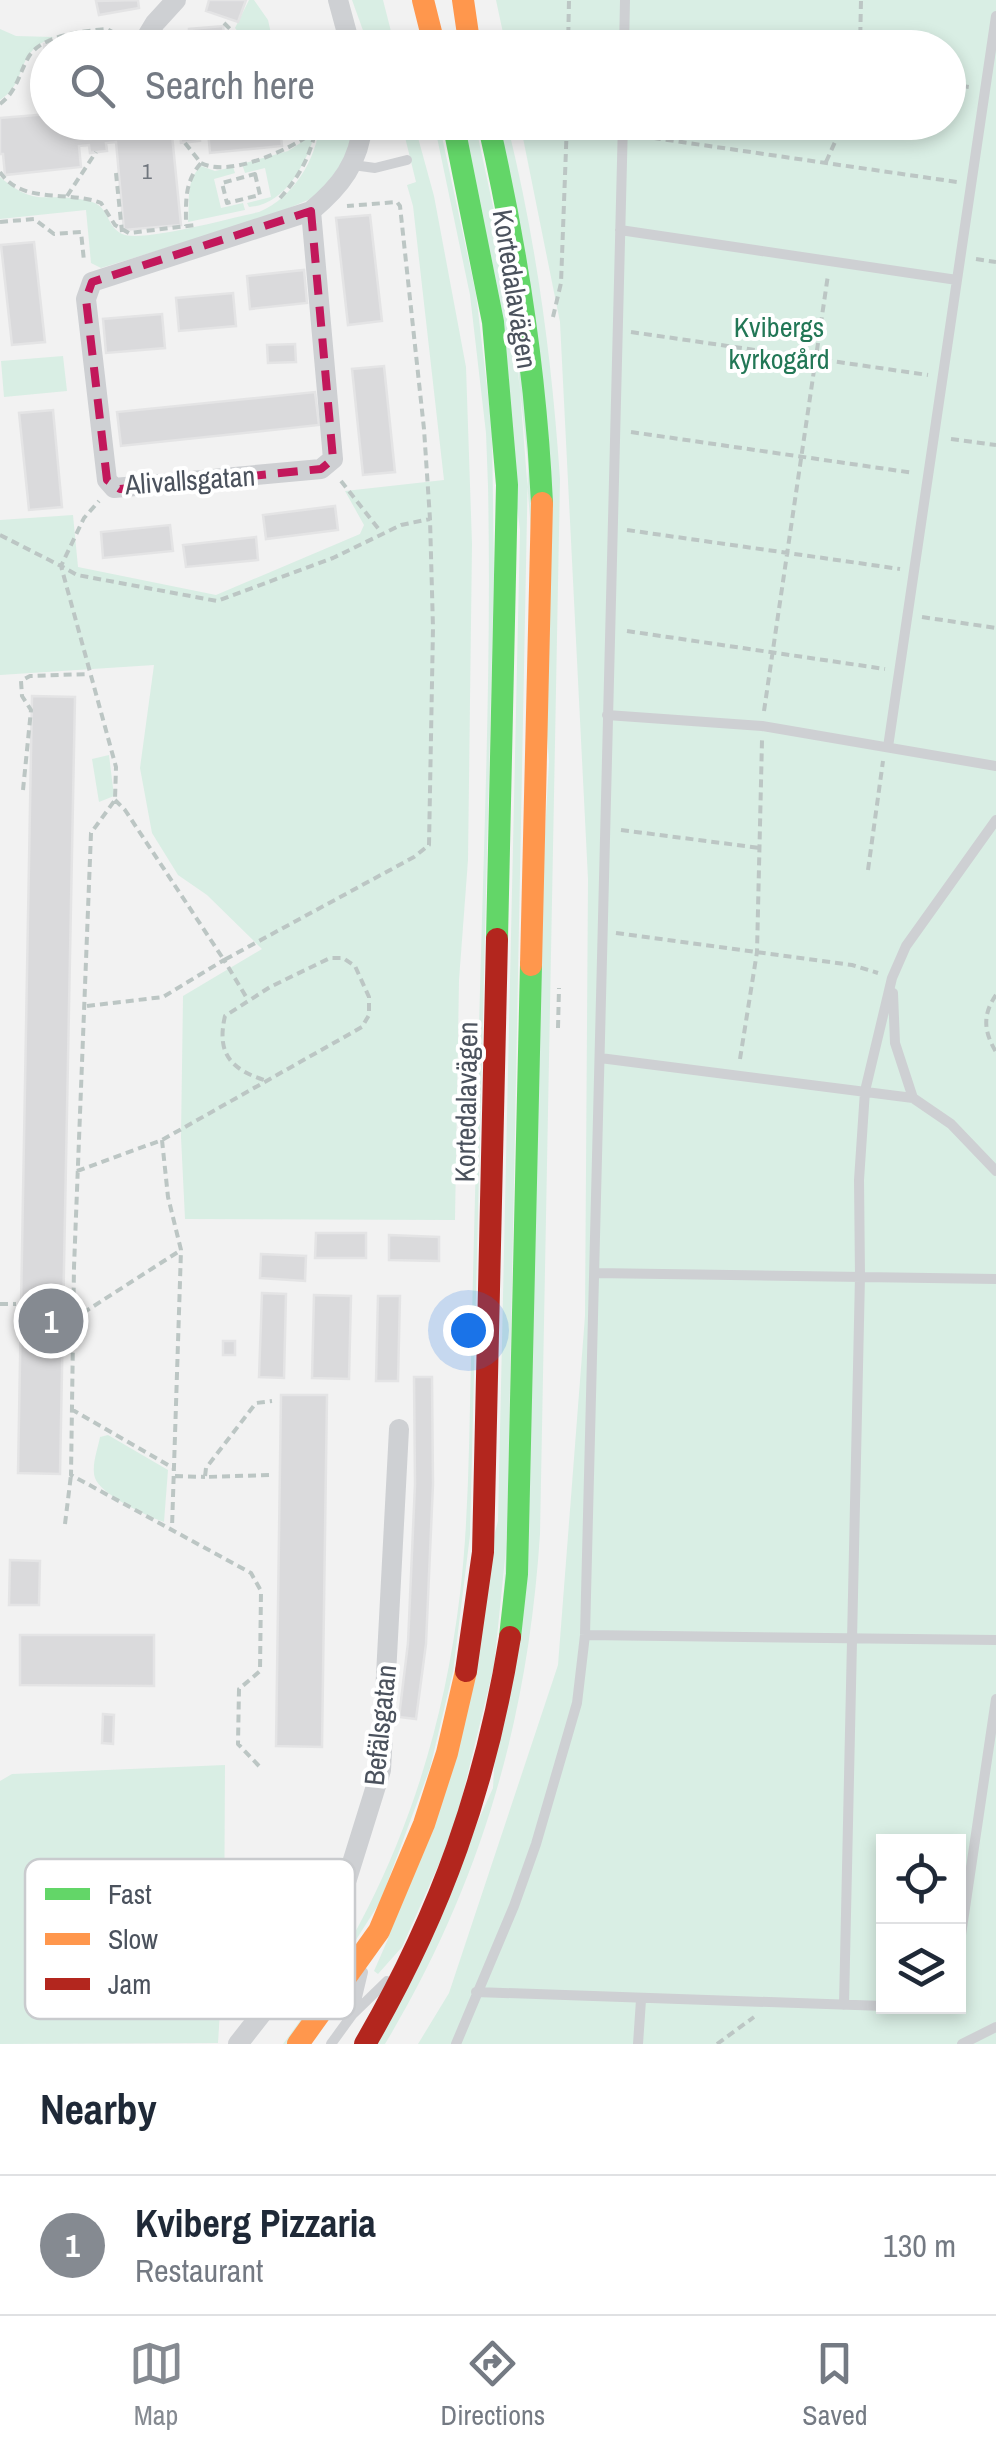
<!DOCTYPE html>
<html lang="en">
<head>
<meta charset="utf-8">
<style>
	:root { --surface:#fff; --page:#f2f2f3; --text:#1f2937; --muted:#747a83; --line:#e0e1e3; --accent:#858a91 }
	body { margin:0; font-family:"Archivo Narrow",sans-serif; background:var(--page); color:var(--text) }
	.controls { position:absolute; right:30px; bottom:30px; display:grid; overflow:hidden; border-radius:0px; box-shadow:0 5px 15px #0003 }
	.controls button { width:90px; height:90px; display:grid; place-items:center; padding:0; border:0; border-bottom:2px solid var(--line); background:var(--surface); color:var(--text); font:50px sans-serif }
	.you { position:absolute; left:468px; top:1330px; width:35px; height:35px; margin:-25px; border:8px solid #fff; border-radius:50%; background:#1a73e8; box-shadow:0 0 0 15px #1a73e833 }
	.badge { display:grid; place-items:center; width:65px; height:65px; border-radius:50%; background:var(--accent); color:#fff; font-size:32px; font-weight:700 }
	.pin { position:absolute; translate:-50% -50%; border:5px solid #fff; box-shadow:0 2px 10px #0006 }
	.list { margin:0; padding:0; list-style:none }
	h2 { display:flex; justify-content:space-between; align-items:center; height:130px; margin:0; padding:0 40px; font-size:42px }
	h2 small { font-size:32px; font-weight:400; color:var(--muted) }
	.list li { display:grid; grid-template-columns:65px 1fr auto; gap:30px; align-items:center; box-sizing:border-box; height:140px; padding:0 40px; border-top:2px solid var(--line) }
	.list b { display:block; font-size:38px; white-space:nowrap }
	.list p { margin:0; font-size:32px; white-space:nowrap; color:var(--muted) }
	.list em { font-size:32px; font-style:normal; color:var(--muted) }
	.icon { flex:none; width:55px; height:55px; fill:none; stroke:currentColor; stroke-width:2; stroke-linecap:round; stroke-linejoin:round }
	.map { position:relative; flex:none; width:996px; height:2044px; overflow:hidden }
	.search { position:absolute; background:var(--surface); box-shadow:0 5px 15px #0003; left:30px; right:30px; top:30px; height:110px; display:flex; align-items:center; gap:25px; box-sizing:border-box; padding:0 35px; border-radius:55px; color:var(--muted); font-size:38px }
	.sheet { height:270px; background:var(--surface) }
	nav { display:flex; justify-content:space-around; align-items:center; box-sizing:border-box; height:140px; border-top:2px solid var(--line); background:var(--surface); font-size:28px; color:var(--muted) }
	nav a { display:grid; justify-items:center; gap:5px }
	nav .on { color:var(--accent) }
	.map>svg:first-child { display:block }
	.green { fill:#d9eee4; fill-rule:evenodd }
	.building { fill:#dadadc; stroke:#e4e4e5; stroke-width:2.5 }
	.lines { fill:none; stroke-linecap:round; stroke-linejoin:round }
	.path { stroke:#bcc6c4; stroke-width:4; stroke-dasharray:8 5; stroke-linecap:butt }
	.lane { stroke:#ced0d3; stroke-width:10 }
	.street { stroke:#ced0d3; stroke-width:20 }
	.fast { stroke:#63d668; stroke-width:22 }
	.slow { stroke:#ff974d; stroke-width:22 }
	.jam { stroke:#b3261e; stroke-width:22 }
	.marked { fill:none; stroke:#c2185b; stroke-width:8; stroke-dasharray:20 12; stroke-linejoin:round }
	.labels { text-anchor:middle; stroke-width:8; stroke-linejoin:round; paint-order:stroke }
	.number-label { font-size:22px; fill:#70767e }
	.street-label { font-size:28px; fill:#4b525d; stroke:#fff }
	.park-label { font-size:28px; fill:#227756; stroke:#fff }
	.key { fill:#fff; stroke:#c9cbce; stroke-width:2.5 }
	.key-label { font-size:28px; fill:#4b525d }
</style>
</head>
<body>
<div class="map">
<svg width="996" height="2044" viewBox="0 0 996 2044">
	<rect width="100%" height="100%" fill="#f2f2f2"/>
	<!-- green -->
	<path class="green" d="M 249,0 L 254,0 L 268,20 L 274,47 L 250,47 L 235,28 Z
		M 352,0 L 383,0 L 395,47 L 369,47 Z
		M 496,0 L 996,0 L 996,2044 L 418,2044 L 449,1993 L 558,1665 L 585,1316 L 588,879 L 560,322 L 520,123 L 948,122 L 948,48 L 506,47 ZM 884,1842 L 958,1842 L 958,2006 L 884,2006 Z
		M 0,29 L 16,36 L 54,37 C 12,53 30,81 0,100 Z
		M 320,123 L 355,123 L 345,159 L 324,189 L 308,200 L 270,216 L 101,268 L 91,263 L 86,210 L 0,219 L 0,177 C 37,208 43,192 84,200 C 112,204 103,224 122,234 C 141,243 234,217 259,212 C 294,197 316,160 320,123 Z
		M 391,123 L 414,123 L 434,196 L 466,367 L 472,544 L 468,860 L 459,980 L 455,1220 L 185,1219 L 181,1137 L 183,996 L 262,949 L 207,895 L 178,875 L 152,833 L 140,768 L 154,665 L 0,675 L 0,520 L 73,515 L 78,567 L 216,595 L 360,534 L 364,525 L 345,491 L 444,480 L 413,206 L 407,185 L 416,182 L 404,133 L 395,135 Z
		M 434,123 L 439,123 L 476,294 L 492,429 L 494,574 L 470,1535 L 453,1672 L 430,1768 L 380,1902 L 290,2044 L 283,2044 C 384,1910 440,1761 460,1594 C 469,1517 469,1439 471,1361 C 473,1265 476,1168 478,1072 C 482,877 492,681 488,486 L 486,433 L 470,295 Z
		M 465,123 L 475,123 L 507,271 L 528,464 L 507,1539 L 494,1666 L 454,1830 L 402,1947 L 378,1974 L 374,1971 L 388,1939 L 498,1521 L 520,530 Z
		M 499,123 L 507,123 C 536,240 552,358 560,479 L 540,1534 C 528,1720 481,1884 385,2044 L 377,2044 L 493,1788 L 549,761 Z
		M 308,138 L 313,140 C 303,169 283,205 249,207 L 247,203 L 271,197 L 265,168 L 245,173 L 242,164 L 288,151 Z
		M 201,166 L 215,171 L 233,167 L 235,173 L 214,179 L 221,208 L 243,203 L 245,210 L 188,222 C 190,202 185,181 201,166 Z
		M 63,356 L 67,391 L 4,397 L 1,361 Z
		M 109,755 L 114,796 L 99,802 L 92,759 Z
		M 108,1435 L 168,1470 L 164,1522 C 148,1517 100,1494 95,1478 C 91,1466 98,1448 100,1437 Z
		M 225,1765 L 224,1948 L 218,2043 L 0,2044 L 0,1781 L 12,1774 Z"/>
	<!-- building -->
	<path class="building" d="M 138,0 L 139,8 L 99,15 L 96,1 Z
		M 209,0 L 246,0 L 238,22 L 206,11 Z
		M 223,26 L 226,48 L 169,48 L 168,36 L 189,34 L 189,29 Z
		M 77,41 L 78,46 L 96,45 L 96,48 L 48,48 L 48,82 L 44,44 Z
		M 48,114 L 48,122 L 287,124 L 280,125 L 282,146 L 210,153 L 208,131 L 199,132 L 200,141 L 181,143 L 180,134 L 172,135 L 181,225 L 124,230 L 116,142 L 106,143 L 107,151 L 90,153 L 89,145 L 79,146 L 81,167 L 5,175 L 3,154 L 0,154 L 0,118 Z
		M 370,215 L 382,321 L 348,325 L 336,218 Z
		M 34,242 L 45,342 L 12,345 L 1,245 Z
		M 304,270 L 307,303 L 250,309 L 247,276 Z
		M 233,293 L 236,326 L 179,331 L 176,298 Z
		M 162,314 L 165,348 L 106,353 L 103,319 Z
		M 295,344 L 296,362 L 268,363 L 267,345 Z
		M 384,366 L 395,472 L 363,475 L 352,369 Z
		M 315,392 L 319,425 L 121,446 L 117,412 Z
		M 53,410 L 62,507 L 29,510 L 19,413 Z
		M 335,506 L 338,530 L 266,539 L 263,515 Z
		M 170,525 L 173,551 L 103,558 L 101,532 Z
		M 256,537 L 258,560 L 186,567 L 183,545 Z
		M 32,696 L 75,697 L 60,1474 L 18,1473 Z
		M 316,1233 L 366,1233 L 366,1258 L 315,1258 Z
		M 389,1235 L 439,1237 L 439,1261 L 389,1260 Z
		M 261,1254 L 306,1256 L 305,1281 L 260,1278 Z
		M 262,1293 L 286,1294 L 284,1378 L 259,1377 Z
		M 314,1295 L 351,1296 L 349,1379 L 312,1378 Z
		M 378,1296 L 400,1296 L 398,1381 L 376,1381 Z
		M 223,1341 L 235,1341 L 235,1355 L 223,1355 Z
		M 414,1377 L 432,1377 L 433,1484 L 426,1644 L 416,1719 L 399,1717 L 408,1643 L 415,1484 Z
		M 281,1395 L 327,1395 L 322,1747 L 276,1746 Z
		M 10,1560 L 40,1561 L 39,1605 L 9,1605 Z
		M 20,1635 L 154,1635 L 154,1686 L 20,1685 Z
		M 103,1714 L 114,1715 L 113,1744 L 102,1743 Z"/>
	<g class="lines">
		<!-- path -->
		<path class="path" d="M 224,23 L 249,48
			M 639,40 L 689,48
			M 568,48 L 569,0
			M 860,48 L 861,0
			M 948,84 L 969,87
			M 0,104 C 17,91 18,76 28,58 C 40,35 84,31 107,29 L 123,38
			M 640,136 L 957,182
			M 185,143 L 201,163 C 184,182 186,202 186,226
			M 826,162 L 844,122
			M 201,163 C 231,178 290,149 316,131
			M 0,172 C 22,205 69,190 101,203 L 115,225 L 129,233 L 195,225
			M 116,173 L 122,232
			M 255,174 L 260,195 L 227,203 L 222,183 Z
			M 67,196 L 96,152
			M 280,198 C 301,175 312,153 317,122
			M 0,222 L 34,219 L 54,234 L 81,232 L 84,261
			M 976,259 L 996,262
			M 553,317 L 561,283 L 567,122
			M 631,332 L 928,375
			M 631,432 L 914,473
			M 951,439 L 996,445
			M 341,481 L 381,532
			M 627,530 L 900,569
			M 0,535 L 61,566 L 84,518 L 99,501
			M 922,617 L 996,628
			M 627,631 L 885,669
			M 764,711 L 828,275
			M 23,790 L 31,710 L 22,696 L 21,681 L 30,676 L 89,674
			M 115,800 L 125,810 L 224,960 L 414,857 L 429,845 L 433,628 L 430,519 L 424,429 L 400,206 L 397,202 L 347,206
			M 621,830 L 760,848
			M 868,870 L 883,761
			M 616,933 L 852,965 L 878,973
			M 996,995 C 982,1015 984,1032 996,1052
			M 87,1006 L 163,997 L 224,960 L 248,1000
			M 558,1028 L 559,988
			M 740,1059 L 757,952 L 762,740
			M 162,1140 L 168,1197 L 181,1250 L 172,1528
			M 77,1171 L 162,1140 L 362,1027 L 369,1015 L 369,997 L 355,966 L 343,958 L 330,958 L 270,987 L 225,1016 C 216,1055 232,1070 267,1081
			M 0,1304 L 16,1304
			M 72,1320 L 181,1250
			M 71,1409 L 175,1469
			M 269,1475 L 205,1477 L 206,1468 L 256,1403 L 272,1401
			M 175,1476 L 205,1477
			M 65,1524 L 71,1475
			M 259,1766 L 238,1744 L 239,1689 L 260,1671 L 261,1591 L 251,1573 L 71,1475 L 74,1267 L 91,833 L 115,800 L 116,767 L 61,566 L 77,575 L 217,601 L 333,558 L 401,525 L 430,519
			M 717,2044 L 754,2017"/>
		<!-- lane -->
		<path class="lane" d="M 624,48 L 625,0
			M 353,165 L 375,168 L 407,160
			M 620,230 L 957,280
			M 607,715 L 762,726 L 996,766
			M 888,747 L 996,16
			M 893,993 L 895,1043 L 913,1098
			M 600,1058 L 913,1098 L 951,1124 L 996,1171
			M 595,1273 L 996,1279
			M 585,1635 L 996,1640
			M 259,1933 L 262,1976 L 277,1994
			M 958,1955 L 996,1699
			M 476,1992 L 884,2006
			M 844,2005 L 860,1276 L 859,1180 L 865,1091 L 892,978 L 906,946 L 996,820
			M 894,2006 L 923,2006
			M 353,2014 L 363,1972
			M 331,2044 L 352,2015 L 387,1981
			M 456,2044 L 514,1906 L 536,1844 L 577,1703 L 585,1635 L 623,122
			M 638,2044 L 641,2000
			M 962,2044 L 996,2027"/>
		<!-- street -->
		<path class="street" d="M 338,0 L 351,48
			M 140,48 L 155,23 L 176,0
			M 311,211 L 333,459 L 321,469 L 114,488 L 107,480 L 86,299 L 92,282 Z
			M 311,211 C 341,186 359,163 363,122
			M 238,2044 L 277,1994 L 347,1879 L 381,1770 L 399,1429"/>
		<!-- fast -->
		<path class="fast" d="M 453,122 L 493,322 L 507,485 L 497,939
			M 488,122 C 517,248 536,374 542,503
			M 510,1637 L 517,1574 L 531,965"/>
		<!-- slow -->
		<path class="slow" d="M 423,0 L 435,48
			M 463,0 L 470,48
			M 531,965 L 542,503
			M 298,2044 L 379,1931 L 424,1824 L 447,1753 L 466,1671"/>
		<!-- jam -->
		<path class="jam" d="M 466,1671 L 483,1552 L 497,939
			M 365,2044 C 441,1913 486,1787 510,1637"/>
	</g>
	<!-- marked area -->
	<path class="marked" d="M 311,211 L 333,459 L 321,469 L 120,489 L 107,480 L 86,299 L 92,282 Z"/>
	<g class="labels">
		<!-- number labels -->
		<g class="number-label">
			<text x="147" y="179">1</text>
		</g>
		<!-- street labels -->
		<g class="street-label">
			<text transform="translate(515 289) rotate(81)" y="10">Kortedalavägen</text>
			<text transform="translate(190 480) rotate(-4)" y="10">Alivallsgatan</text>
			<text transform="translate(466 1102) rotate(-89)" y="10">Kortedalavägen</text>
			<text transform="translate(380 1725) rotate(-84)" y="10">Befälsgatan</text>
		</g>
		<!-- park labels -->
		<g class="park-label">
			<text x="779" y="337">Kvibergs<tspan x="779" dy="32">kyrkogård</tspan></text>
		</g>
	</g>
	<!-- legend -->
	<rect x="25" y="1859" width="330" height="160" rx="15" class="key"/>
	<rect x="45" y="1888" width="45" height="12" fill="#63d668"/>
	<rect x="45" y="1933" width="45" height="12" fill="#ff974d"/>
	<rect x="45" y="1978" width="45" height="12" fill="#b3261e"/>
	<g class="key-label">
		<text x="108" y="1904">Fast</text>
		<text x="108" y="1949">Slow</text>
		<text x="108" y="1994">Jam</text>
	</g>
</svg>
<div class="controls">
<button><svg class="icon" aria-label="locate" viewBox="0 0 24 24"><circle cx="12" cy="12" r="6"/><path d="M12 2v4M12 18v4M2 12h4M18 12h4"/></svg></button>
<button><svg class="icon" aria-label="layers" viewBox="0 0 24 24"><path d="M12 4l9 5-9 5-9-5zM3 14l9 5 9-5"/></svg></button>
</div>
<div class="you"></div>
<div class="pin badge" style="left:51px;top:1321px">1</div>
<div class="search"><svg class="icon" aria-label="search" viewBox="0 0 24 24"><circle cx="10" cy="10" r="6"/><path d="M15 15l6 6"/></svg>Search here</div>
</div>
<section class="sheet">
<h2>Nearby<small></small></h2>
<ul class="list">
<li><span class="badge">1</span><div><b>Kviberg Pizzaria</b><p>Restaurant</p></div><em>130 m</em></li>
</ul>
</section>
<nav>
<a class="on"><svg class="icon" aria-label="map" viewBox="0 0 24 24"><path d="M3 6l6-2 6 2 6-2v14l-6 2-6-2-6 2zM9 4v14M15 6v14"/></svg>Map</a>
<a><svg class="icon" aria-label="directions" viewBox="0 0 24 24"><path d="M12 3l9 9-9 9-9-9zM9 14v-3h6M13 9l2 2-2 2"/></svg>Directions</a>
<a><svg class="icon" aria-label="saved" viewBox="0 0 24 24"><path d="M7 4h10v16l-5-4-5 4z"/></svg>Saved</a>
</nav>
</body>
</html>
